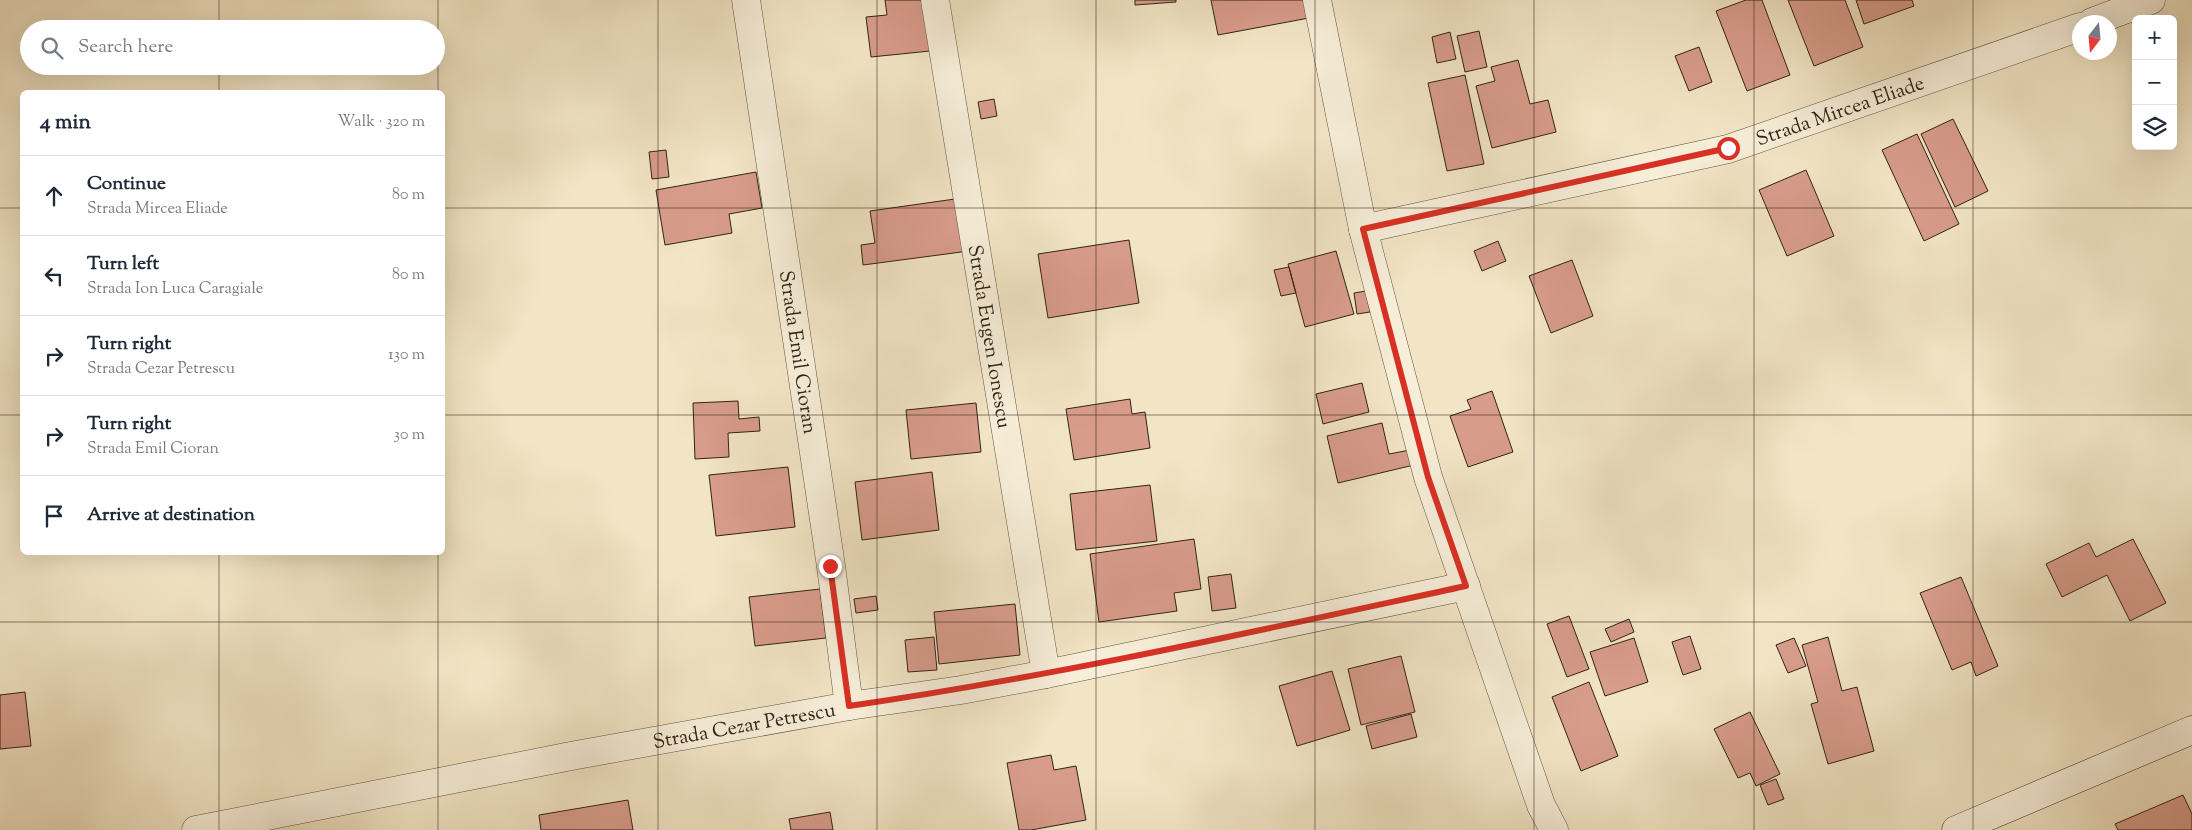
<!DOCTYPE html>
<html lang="en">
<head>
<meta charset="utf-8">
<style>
	:root { --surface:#fff; --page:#f6f6f7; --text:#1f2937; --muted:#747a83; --line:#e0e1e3 }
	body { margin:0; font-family:"Sorts Mill Goudy",serif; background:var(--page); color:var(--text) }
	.controls { position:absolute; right:15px; top:15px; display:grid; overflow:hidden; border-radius:8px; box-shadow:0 5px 20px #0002 }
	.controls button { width:45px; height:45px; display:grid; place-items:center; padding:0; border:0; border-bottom:1px solid var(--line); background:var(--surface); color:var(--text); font:25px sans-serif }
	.compass { position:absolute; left:2072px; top:15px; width:45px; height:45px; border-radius:50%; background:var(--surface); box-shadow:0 5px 20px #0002; rotate:196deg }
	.stop { position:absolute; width:15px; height:15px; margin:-11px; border:4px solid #d93025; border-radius:50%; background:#fff }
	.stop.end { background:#d93025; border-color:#fff; box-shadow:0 1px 5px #0008 }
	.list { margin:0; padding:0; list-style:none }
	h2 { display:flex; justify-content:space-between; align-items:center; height:65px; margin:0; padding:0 20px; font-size:21px }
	h2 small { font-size:16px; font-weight:400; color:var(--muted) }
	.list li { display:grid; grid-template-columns:32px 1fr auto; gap:15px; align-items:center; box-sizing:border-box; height:80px; padding:0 20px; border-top:1px solid var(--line) }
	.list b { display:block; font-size:19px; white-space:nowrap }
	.list p { margin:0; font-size:16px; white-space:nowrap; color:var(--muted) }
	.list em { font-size:16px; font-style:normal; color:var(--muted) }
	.icon { flex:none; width:28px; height:28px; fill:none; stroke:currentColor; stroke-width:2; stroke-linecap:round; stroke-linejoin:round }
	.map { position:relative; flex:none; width:2192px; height:830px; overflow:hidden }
	.search { position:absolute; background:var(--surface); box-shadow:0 5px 20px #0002; left:20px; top:20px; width:425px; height:55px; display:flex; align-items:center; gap:12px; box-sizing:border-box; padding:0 18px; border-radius:28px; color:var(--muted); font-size:19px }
	.panel { position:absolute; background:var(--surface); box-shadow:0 5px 20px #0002; left:20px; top:90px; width:425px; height:465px; border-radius:8px }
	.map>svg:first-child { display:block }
	.building { fill:#d89c8b; stroke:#312316 }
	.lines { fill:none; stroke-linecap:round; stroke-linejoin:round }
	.minor-casing { stroke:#615442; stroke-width:29 }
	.secondary-casing { stroke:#312316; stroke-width:29 }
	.minor { stroke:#f7eed9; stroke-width:28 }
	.secondary { stroke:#f7eed9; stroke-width:28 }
	.route { stroke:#d93025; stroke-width:6 }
	.grid { fill:none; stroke:#312316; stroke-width:1; stroke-opacity:0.55 }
	.labels { text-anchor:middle; stroke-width:4.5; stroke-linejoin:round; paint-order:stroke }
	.street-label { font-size:20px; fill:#312316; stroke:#f7eed9 }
</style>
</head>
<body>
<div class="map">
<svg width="2192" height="830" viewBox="0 0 2192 830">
	<rect width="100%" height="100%" fill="#f2e5c5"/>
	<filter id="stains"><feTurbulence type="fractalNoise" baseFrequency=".004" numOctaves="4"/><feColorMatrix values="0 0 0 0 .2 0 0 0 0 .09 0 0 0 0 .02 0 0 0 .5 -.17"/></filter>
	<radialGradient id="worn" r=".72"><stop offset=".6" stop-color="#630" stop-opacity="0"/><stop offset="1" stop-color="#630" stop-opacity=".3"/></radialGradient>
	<!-- building -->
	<path class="building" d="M 885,0 L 924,0 L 930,51 L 871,57 L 866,17 L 887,15 Z
		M 1135,0 L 1176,0 L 1176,2 L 1135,5 Z
		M 1211,0 L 1305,0 L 1309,18 L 1218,35 Z
		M 1746,0 L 1762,0 L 1790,75 L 1747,91 L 1716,11 Z
		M 1788,0 L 1845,0 L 1863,47 L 1814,66 Z
		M 1856,0 L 1912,0 L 1914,6 L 1864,24 Z
		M 1479,31 L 1487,67 L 1465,72 L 1457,36 Z
		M 1450,32 L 1456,59 L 1437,63 L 1432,37 Z
		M 1699,47 L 1712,82 L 1689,91 L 1675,56 Z
		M 1518,60 L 1530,104 L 1548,100 L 1556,132 L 1492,148 L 1476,86 L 1495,81 L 1491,67 Z
		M 1465,75 L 1484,164 L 1447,171 L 1428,83 Z
		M 994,99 L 997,116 L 981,119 L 978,102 Z
		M 1953,119 L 1988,191 L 1955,207 L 1921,134 Z
		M 1917,134 L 1959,224 L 1924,241 L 1882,150 Z
		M 666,150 L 669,177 L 652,179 L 649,152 Z
		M 1806,170 L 1834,236 L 1787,256 L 1759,190 Z
		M 756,172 L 762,208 L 729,214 L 732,233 L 665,245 L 656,190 Z
		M 962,198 L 969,251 L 863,265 L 861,245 L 875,243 L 870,211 Z
		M 1129,240 L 1139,303 L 1048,318 L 1038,254 Z
		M 1498,241 L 1506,261 L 1482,271 L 1474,251 Z
		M 1336,251 L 1354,314 L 1305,327 L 1288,264 Z
		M 1572,260 L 1593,316 L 1551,333 L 1529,276 Z
		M 1289,267 L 1296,293 L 1281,296 L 1274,270 Z
		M 1366,291 L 1370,312 L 1357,314 L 1354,293 Z
		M 1362,383 L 1369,412 L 1323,424 L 1316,394 Z
		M 1492,391 L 1513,452 L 1468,467 L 1450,416 L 1471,409 L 1467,400 Z
		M 1130,399 L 1132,414 L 1145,412 L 1150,448 L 1074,460 L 1066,409 Z
		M 738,401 L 739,419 L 759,417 L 760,431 L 728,433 L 729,457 L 695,459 L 693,403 Z
		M 976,403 L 981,452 L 911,459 L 906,410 Z
		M 1382,423 L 1389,454 L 1410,450 L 1414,465 L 1338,483 L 1327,436 Z
		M 788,467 L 795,527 L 716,536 L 709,475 Z
		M 932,472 L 939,530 L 862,540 L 855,482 Z
		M 1150,485 L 1157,541 L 1076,550 L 1070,494 Z
		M 1194,539 L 1201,589 L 1174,593 L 1177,611 L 1099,622 L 1090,554 Z
		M 2133,539 L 2166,603 L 2130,621 L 2107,575 L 2062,597 L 2046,564 L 2089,543 L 2096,557 Z
		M 1231,574 L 1236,608 L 1212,611 L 1208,577 Z
		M 1961,577 L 1998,666 L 1976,676 L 1971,662 L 1952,670 L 1920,593 Z
		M 820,589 L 826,638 L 755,646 L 749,597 Z
		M 876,596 L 878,610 L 856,613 L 854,599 Z
		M 1015,604 L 1020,655 L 939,664 L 934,612 Z
		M 1569,616 L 1589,669 L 1567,677 L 1547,624 Z
		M 1629,619 L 1634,632 L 1611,642 L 1605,629 Z
		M 1690,636 L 1701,669 L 1683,675 L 1672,642 Z
		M 934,637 L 937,670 L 908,672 L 905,640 Z
		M 1828,637 L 1842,691 L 1857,687 L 1874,751 L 1828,764 L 1811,704 L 1818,702 L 1802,645 Z
		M 1634,638 L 1648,682 L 1605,696 L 1590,652 Z
		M 1794,638 L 1806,666 L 1788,673 L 1776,645 Z
		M 1401,656 L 1415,712 L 1361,725 L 1348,669 Z
		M 1332,671 L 1350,730 L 1297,746 L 1279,686 Z
		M 1589,682 L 1618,756 L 1581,771 L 1552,697 Z
		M 25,692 L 31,746 L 0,749 L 0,695 Z
		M 1750,712 L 1780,774 L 1756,786 L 1750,773 L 1738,778 L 1714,729 Z
		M 1411,714 L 1417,737 L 1372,749 L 1366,726 Z
		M 1051,755 L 1054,770 L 1076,766 L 1086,820 L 1031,830 L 1019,830 L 1007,763 Z
		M 1776,779 L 1784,799 L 1768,805 L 1760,785 Z
		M 2183,795 L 2192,814 L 2192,830 L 2118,830 L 2115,824 Z
		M 628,800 L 633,830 L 541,830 L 539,815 Z
		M 830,812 L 833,830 L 791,830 L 789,819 Z"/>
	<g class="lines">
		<defs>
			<g id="minor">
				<path id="s1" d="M 746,0 L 831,566 L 849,706"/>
				<path id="s2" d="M 935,0 L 1046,674"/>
				<path d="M 1317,0 L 1363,229 L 1428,477 L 1541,805 L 1554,830"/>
				<path d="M 2092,22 L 2151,0"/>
				<path id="s3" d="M 1363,229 L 1728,149 L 2080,27"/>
				<path id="s4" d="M 196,830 L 571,756 L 849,706 L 961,690 L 1046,674 L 1466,586"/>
			</g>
			<path id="secondary" d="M 1956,830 L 2192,730"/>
		</defs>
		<!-- minor casing -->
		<use href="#minor" class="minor-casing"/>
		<!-- secondary casing -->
		<use href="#secondary" class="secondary-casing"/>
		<!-- minor -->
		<use href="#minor" class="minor"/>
		<!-- secondary -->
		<use href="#secondary" class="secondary"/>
	</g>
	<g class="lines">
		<!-- route -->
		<path class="route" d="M 830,566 L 849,706 C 1057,676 1261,630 1466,586 L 1428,477 L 1363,229 L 1728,148"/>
	</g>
	<!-- grid -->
	<path class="grid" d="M 219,0 L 219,29M 438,0 L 438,92M 658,0 L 658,830M 877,0 L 877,830M 1096,0 L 1096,830M 1315,0 L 1315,830M 1534,0 L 1534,830M 1754,0 L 1754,830M 1973,0 L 1973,830M 219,66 L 219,92M 0,208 L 22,208M 442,208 L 2192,208M 0,415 L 22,415M 442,415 L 2192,415M 219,552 L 219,830M 438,552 L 438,830M 0,622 L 2192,622"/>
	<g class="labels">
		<!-- street labels -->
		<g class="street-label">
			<text dy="7" stroke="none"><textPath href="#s3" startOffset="492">Strada Mircea Eliade</textPath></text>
			<text dy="7" stroke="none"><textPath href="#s2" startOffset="341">Strada Eugen Ionescu</textPath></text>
			<text dy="7" stroke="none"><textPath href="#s1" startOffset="356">Strada Emil Cioran</textPath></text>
			<text dy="7" stroke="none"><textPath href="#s4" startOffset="558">Strada Cezar Petrescu</textPath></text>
		</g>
	</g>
	<rect width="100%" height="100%" filter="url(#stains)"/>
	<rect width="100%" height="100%" fill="url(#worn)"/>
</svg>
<div class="controls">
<button>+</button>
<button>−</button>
<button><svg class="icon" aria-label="layers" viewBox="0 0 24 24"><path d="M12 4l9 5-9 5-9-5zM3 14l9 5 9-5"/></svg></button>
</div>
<svg class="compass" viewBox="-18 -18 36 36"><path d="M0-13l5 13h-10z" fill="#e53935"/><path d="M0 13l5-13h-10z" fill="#747a83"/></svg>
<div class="stop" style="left:1728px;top:148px"></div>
<div class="stop end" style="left:830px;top:566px"></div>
<div class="search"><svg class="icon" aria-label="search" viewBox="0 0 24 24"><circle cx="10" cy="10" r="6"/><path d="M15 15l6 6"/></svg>Search here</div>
<section class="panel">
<h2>4 min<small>Walk · 320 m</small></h2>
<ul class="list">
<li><svg class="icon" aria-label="ahead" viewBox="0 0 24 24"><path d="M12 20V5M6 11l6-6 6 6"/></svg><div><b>Continue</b><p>Strada Mircea Eliade</p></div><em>80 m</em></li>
<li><svg class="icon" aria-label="left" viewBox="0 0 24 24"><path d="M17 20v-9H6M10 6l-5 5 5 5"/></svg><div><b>Turn left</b><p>Strada Ion Luca Caragiale</p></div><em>80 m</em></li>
<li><svg class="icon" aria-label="right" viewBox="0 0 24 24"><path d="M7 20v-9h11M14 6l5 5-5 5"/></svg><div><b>Turn right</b><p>Strada Cezar Petrescu</p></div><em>130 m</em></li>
<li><svg class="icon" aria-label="right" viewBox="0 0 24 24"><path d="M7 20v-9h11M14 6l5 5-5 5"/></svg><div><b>Turn right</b><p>Strada Emil Cioran</p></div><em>30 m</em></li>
<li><svg class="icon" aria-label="arrive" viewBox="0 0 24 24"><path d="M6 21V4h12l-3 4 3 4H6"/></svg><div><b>Arrive at destination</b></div></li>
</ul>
</section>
</div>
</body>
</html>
